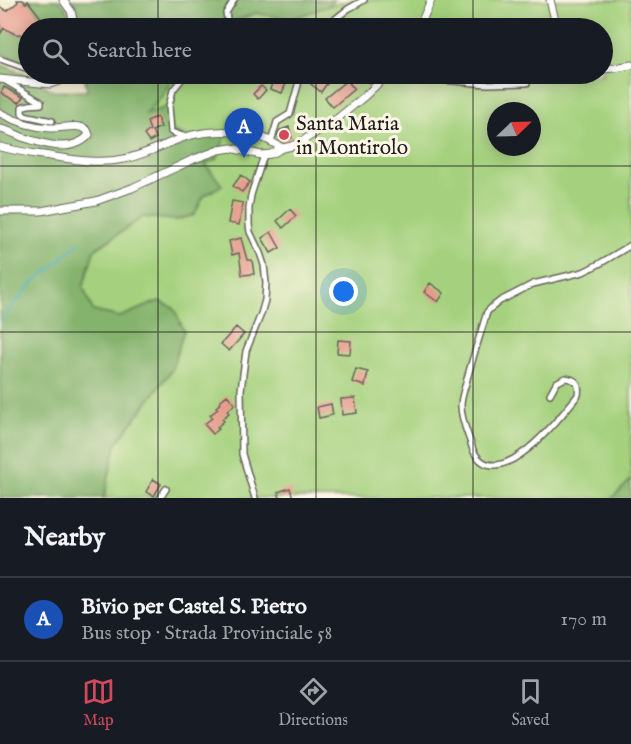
<!DOCTYPE html>
<html lang="en">
<head>
<meta charset="utf-8">
<style>
	:root { --surface:#171b24; --page:#242831; --text:#f1f3f6; --muted:#9ea1a6; --line:#363941; --accent:#d1495b }
	body { margin:0; font-family:"IM FELL English",serif; background:var(--page); color:var(--text) }
	.compass { position:absolute; left:487px; top:102px; width:54px; height:54px; border-radius:50%; background:var(--surface); box-shadow:0 3px 15px #0003; rotate:67deg }
	.you { position:absolute; left:344px; top:292px; width:21px; height:21px; margin:-15px; border:4px solid #fff; border-radius:50%; background:#1a73e8; box-shadow:0 0 0 9px #1a73e833 }
	.badge { display:grid; place-items:center; width:39px; height:39px; border-radius:50%; background:var(--accent); color:#fff; font-size:20px; font-weight:700 }
	.pin { position:absolute; translate:-50% -50px; filter:drop-shadow(0 2px 3px #0008) }
	.pin::after { content:''; position:absolute; top:32px; width:21px; height:18px; background:inherit; clip-path:polygon(0 0,100% 0,50% 100%) }
	.list { margin:0; padding:0; list-style:none }
	h2 { display:flex; justify-content:space-between; align-items:center; height:78px; margin:0; padding:0 24px; font-size:26px }
	h2 small { font-size:20px; font-weight:400; color:var(--muted) }
	.list li { display:grid; grid-template-columns:39px 1fr auto; gap:18px; align-items:center; box-sizing:border-box; height:84px; padding:0 24px; border-top:2px solid var(--line) }
	.list b { display:block; font-size:22px; white-space:nowrap }
	.list p { margin:0; font-size:20px; white-space:nowrap; color:var(--muted) }
	.list em { font-size:20px; font-style:normal; color:var(--muted) }
	.icon { flex:none; width:33px; height:33px; fill:none; stroke:currentColor; stroke-width:2; stroke-linecap:round; stroke-linejoin:round }
	.map { position:relative; flex:none; width:631px; height:498px; overflow:hidden }
	.search { position:absolute; background:var(--surface); box-shadow:0 3px 15px #0003; left:18px; right:18px; top:18px; height:66px; display:flex; align-items:center; gap:15px; box-sizing:border-box; padding:0 21px; border-radius:33px; color:var(--muted); font-size:22px }
	.sheet { height:162px; background:var(--surface) }
	nav { display:flex; justify-content:space-around; align-items:center; box-sizing:border-box; height:84px; border-top:2px solid var(--line); background:var(--surface); font-size:16px; color:var(--muted) }
	nav a { display:grid; justify-items:center; gap:3px }
	nav .on { color:var(--accent) }
	.map>svg:first-child { display:block }
	.green { fill:#a5d17e; stroke:#60764d; stroke-width:1.5; fill-rule:evenodd }
	.forest { fill:#84b36d; stroke:#506844; stroke-width:1.5 }
	.lines { fill:none; stroke-linecap:round; stroke-linejoin:round }
	.stream { stroke:#3fb0b8; stroke-width:2 }
	.building { fill:#e69a8b }
	.minor-casing { stroke:#66645a; stroke-width:8 }
	.tertiary-casing { stroke:#66645a; stroke-width:9 }
	.minor { stroke:#fff; stroke-width:5 }
	.tertiary { stroke:#fff; stroke-width:7 }
	.grid { fill:none; stroke:#1c1c1c; stroke-width:1.5; stroke-opacity:0.55 }
	.poi-dot { fill:#d1495b; stroke:#fcf5e5; stroke-width:2 }
	.labels { text-anchor:middle; stroke-width:6; stroke-linejoin:round; paint-order:stroke }
	.poi-label { font-size:21px; fill:#1c1c1c; stroke:#fcf5e5; text-anchor:start }
</style>
</head>
<body>
<div class="map">
<svg width="631" height="498" viewBox="0 0 631 498">
	<rect width="100%" height="100%" fill="#fcf5e5"/>
	<filter id="ink" filterUnits="userSpaceOnUse"><feTurbulence type="fractalNoise" baseFrequency=".0167" numOctaves="2"/><feDisplacementMap in="SourceGraphic" scale="12" xChannelSelector="R" yChannelSelector="G"/><feConvolveMatrix kernelMatrix="1 2 1 2 8 2 1 2 1" color-interpolation-filters="sRGB"/></filter>
	<filter id="wash" filterUnits="userSpaceOnUse"><feTurbulence type="fractalNoise" baseFrequency=".008" numOctaves="4" result="noise"/><feDisplacementMap in="SourceGraphic" scale="24" xChannelSelector="R" yChannelSelector="G"/><feGaussianBlur stdDeviation="1.35" result="paint"/><feColorMatrix in="noise" values="0 0 0 0 0 0 0 0 0 0 0 0 0 0 0 0 0 1.4 0 .05"/><feComposite in="paint" operator="in"/></filter>
	<g filter="url(#wash)">
		<rect width="100%" height="100%" fill="#f0e9cc"/>
		<!-- green -->
		<path class="green" d="M 353,0 L 631,0 L 631,480 L 612,498 L 104,498 L 116,444 L 171,371 L 159,301 L 120,317 L 93,311 L 83,287 L 94,251 L 143,217 L 176,220 L 194,215 L 204,196 L 221,185 L 186,137 L 145,115 L 162,96 L 175,74 L 602,74 L 602,28 L 218,28 L 256,13 L 291,19 L 328,6 ZM 496,111 L 532,111 L 532,147 L 496,147 Z"/>
		<!-- forest -->
		<path class="forest" d="M 23,0 L 59,0 C 68,7 71,17 72,28 L 49,28 L 28,2 L 26,3 Z
			M 69,0 L 335,0 L 328,6 L 291,19 L 256,13 L 218,28 L 77,28 L 75,10 Z
			M 4,28 L 15,34 L 28,35 L 28,65 L 0,53 L 0,29 L 3,30 Z
			M 0,64 L 17,71 L 34,77 L 52,91 L 87,91 L 84,74 L 175,74 L 162,96 L 146,114 L 169,106 L 171,132 L 186,137 L 227,132 L 217,159 L 205,164 L 222,185 L 204,196 L 194,215 L 176,220 L 143,217 L 94,250 L 83,287 L 93,311 L 120,317 L 159,301 L 174,308 L 184,331 L 171,371 L 116,444 L 104,498 L 0,498 Z
			M 631,480 L 631,498 L 612,498 Z"/>
		<g class="lines">
			<!-- stream -->
			<path class="stream" d="M 0,323 L 14,304 L 34,282 L 55,265 L 79,242"/>
		</g>
		<g id="blocks">
			<!-- building -->
			<path class="building" d="M 17,0 L 23,0 L 26,3 L 28,1 L 49,28 L 28,28 L 28,35 L 15,34 L 4,28 L 0,34 L 0,7 L 7,11 L 18,2 Z
				M 318,74 L 326,74 L 331,78 L 321,92 L 311,84 Z
				M 358,74 L 377,74 L 369,83 Z
				M 275,76 L 287,81 L 282,93 L 270,89 Z
				M 347,80 L 354,89 L 333,107 L 325,98 Z
				M 261,86 L 266,90 L 258,99 L 253,94 Z
				M 4,87 L 23,97 L 19,103 L 1,93 Z
				M 157,117 L 161,127 L 152,131 L 156,138 L 149,142 L 144,135 L 150,130 L 147,122 L 149,121 L 149,120 Z
				M 289,127 L 292,138 L 282,141 L 280,140 L 278,135 L 280,130 Z
				M 241,175 L 250,182 L 242,192 L 233,186 Z
				M 232,201 L 243,203 L 239,225 L 228,223 Z
				M 290,209 L 296,216 L 283,228 L 277,221 Z
				M 271,232 L 280,248 L 271,253 L 262,238 Z
				M 241,238 L 247,260 L 252,260 L 254,274 L 242,275 L 239,253 L 232,255 L 229,241 Z
				M 430,283 L 444,293 L 438,302 L 424,292 Z
				M 236,327 L 244,334 L 229,351 L 221,344 Z
				M 338,340 L 351,341 L 350,354 L 337,353 Z
				M 356,369 L 368,372 L 365,386 L 352,382 Z
				M 227,395 L 235,404 L 227,411 L 229,413 L 222,419 L 224,421 L 217,427 L 219,429 L 213,434 L 204,424 L 212,418 L 210,415 L 218,409 L 216,407 L 221,403 L 220,401 Z
				M 355,398 L 357,413 L 342,415 L 341,399 Z
				M 331,404 L 333,415 L 319,418 L 317,407 Z
				M 153,479 L 161,484 L 154,496 L 146,492 Z
				M 290,488 L 293,498 L 280,498 L 278,492 Z"/>
		</g>
	</g>
	<g filter="url(#ink)">
		<use href="#blocks" fill-opacity="0" stroke="#66645a" stroke-width="1.5"/>
		<g class="lines">
			<defs>
				<path id="minor" d="M 226,28 L 228,24 L 226,13 L 234,0
					M 324,28 L 348,9 L 364,0
					M 0,59 L 28,69
					M 384,78 L 419,78 L 487,84 L 527,83
					M 4,80 L 41,102 L 41,104 C 34,105 28,104 22,107 L 22,113 L 24,115 L 52,121
					M 186,137 L 171,132 L 169,106 L 173,90 L 186,74
					M 271,142 L 277,122 L 290,114 L 301,74
					M 550,394 L 556,383 L 565,378 C 576,379 580,383 578,395 C 560,418 497,498 473,450 C 469,436 461,421 461,406 C 461,398 464,390 466,383 C 472,359 480,336 487,312 L 491,308 L 500,301 L 533,284 L 583,272 L 599,264 L 631,245
					M 160,498 L 166,489
					M 255,498 L 242,454 L 241,390 L 246,351 L 261,314 L 265,300 L 266,283 L 264,265 L 260,253 L 250,232 L 249,224 L 249,208 L 251,195 L 264,155"/>
				<path id="tertiary" d="M 63,0 L 71,11 L 75,28
					M 550,0 L 557,28
					M 419,28 L 431,0
					M 602,69 L 615,68 L 631,65
					M 0,79 L 50,84 L 59,81 L 66,74
					M 0,113 C 15,121 33,127 50,128 C 62,129 77,123 87,130 L 89,135 C 72,154 43,144 22,137 C 15,134 8,130 0,129
					M 0,147 C 12,150 24,152 36,154 C 65,158 95,165 124,159 C 145,155 164,144 185,137 C 207,130 235,130 258,136 C 267,138 274,144 283,148
					M 0,211 L 41,211 L 96,201 L 132,188 L 194,159 L 219,150 L 231,148 L 261,155 L 271,154 L 283,148 L 292,146 L 301,142 L 338,118 L 366,95 L 388,74"/>
			</defs>
			<!-- minor casing -->
			<use href="#minor" class="minor-casing"/>
			<!-- tertiary casing -->
			<use href="#tertiary" class="tertiary-casing"/>
			<!-- minor -->
			<use href="#minor" class="minor"/>
			<!-- tertiary -->
			<use href="#tertiary" class="tertiary"/>
		</g>
	</g>
	<!-- grid -->
	<path class="grid" d="M 158,0 L 158,28M 316,0 L 316,28M 473,0 L 473,28M 158,74 L 158,498M 316,74 L 316,498M 473,74 L 473,498M 0,166 L 631,166M 0,332 L 631,332"/>
	<!-- markers -->
	<circle class="poi-dot" cx="284" cy="135" r="6"/>
	<g class="labels">
		<!-- poi labels -->
		<g class="poi-label">
			<text x="296" y="130">Santa Maria<tspan x="296" dy="24">in Montirolo</tspan></text>
		</g>
	</g>
</svg>
<svg class="compass" viewBox="-18 -18 36 36"><path d="M0-13l5 13h-10z" fill="#e53935"/><path d="M0 13l5-13h-10z" fill="#9ea1a6"/></svg>
<div class="you"></div>
<div class="pin badge" style="left:244px;top:158px;background:#1a4fb4">A</div>
<div class="search"><svg class="icon" aria-label="search" viewBox="0 0 24 24"><circle cx="10" cy="10" r="6"/><path d="M15 15l6 6"/></svg>Search here</div>
</div>
<section class="sheet">
<h2>Nearby<small></small></h2>
<ul class="list">
<li><span class="badge" style="background:#1a4fb4">A</span><div><b>Bivio per Castel S. Pietro</b><p>Bus stop · Strada Provinciale 58</p></div><em>170 m</em></li>
</ul>
</section>
<nav>
<a class="on"><svg class="icon" aria-label="map" viewBox="0 0 24 24"><path d="M3 6l6-2 6 2 6-2v14l-6 2-6-2-6 2zM9 4v14M15 6v14"/></svg>Map</a>
<a><svg class="icon" aria-label="directions" viewBox="0 0 24 24"><path d="M12 3l9 9-9 9-9-9zM9 14v-3h6M13 9l2 2-2 2"/></svg>Directions</a>
<a><svg class="icon" aria-label="saved" viewBox="0 0 24 24"><path d="M7 4h10v16l-5-4-5 4z"/></svg>Saved</a>
</nav>
</body>
</html>
